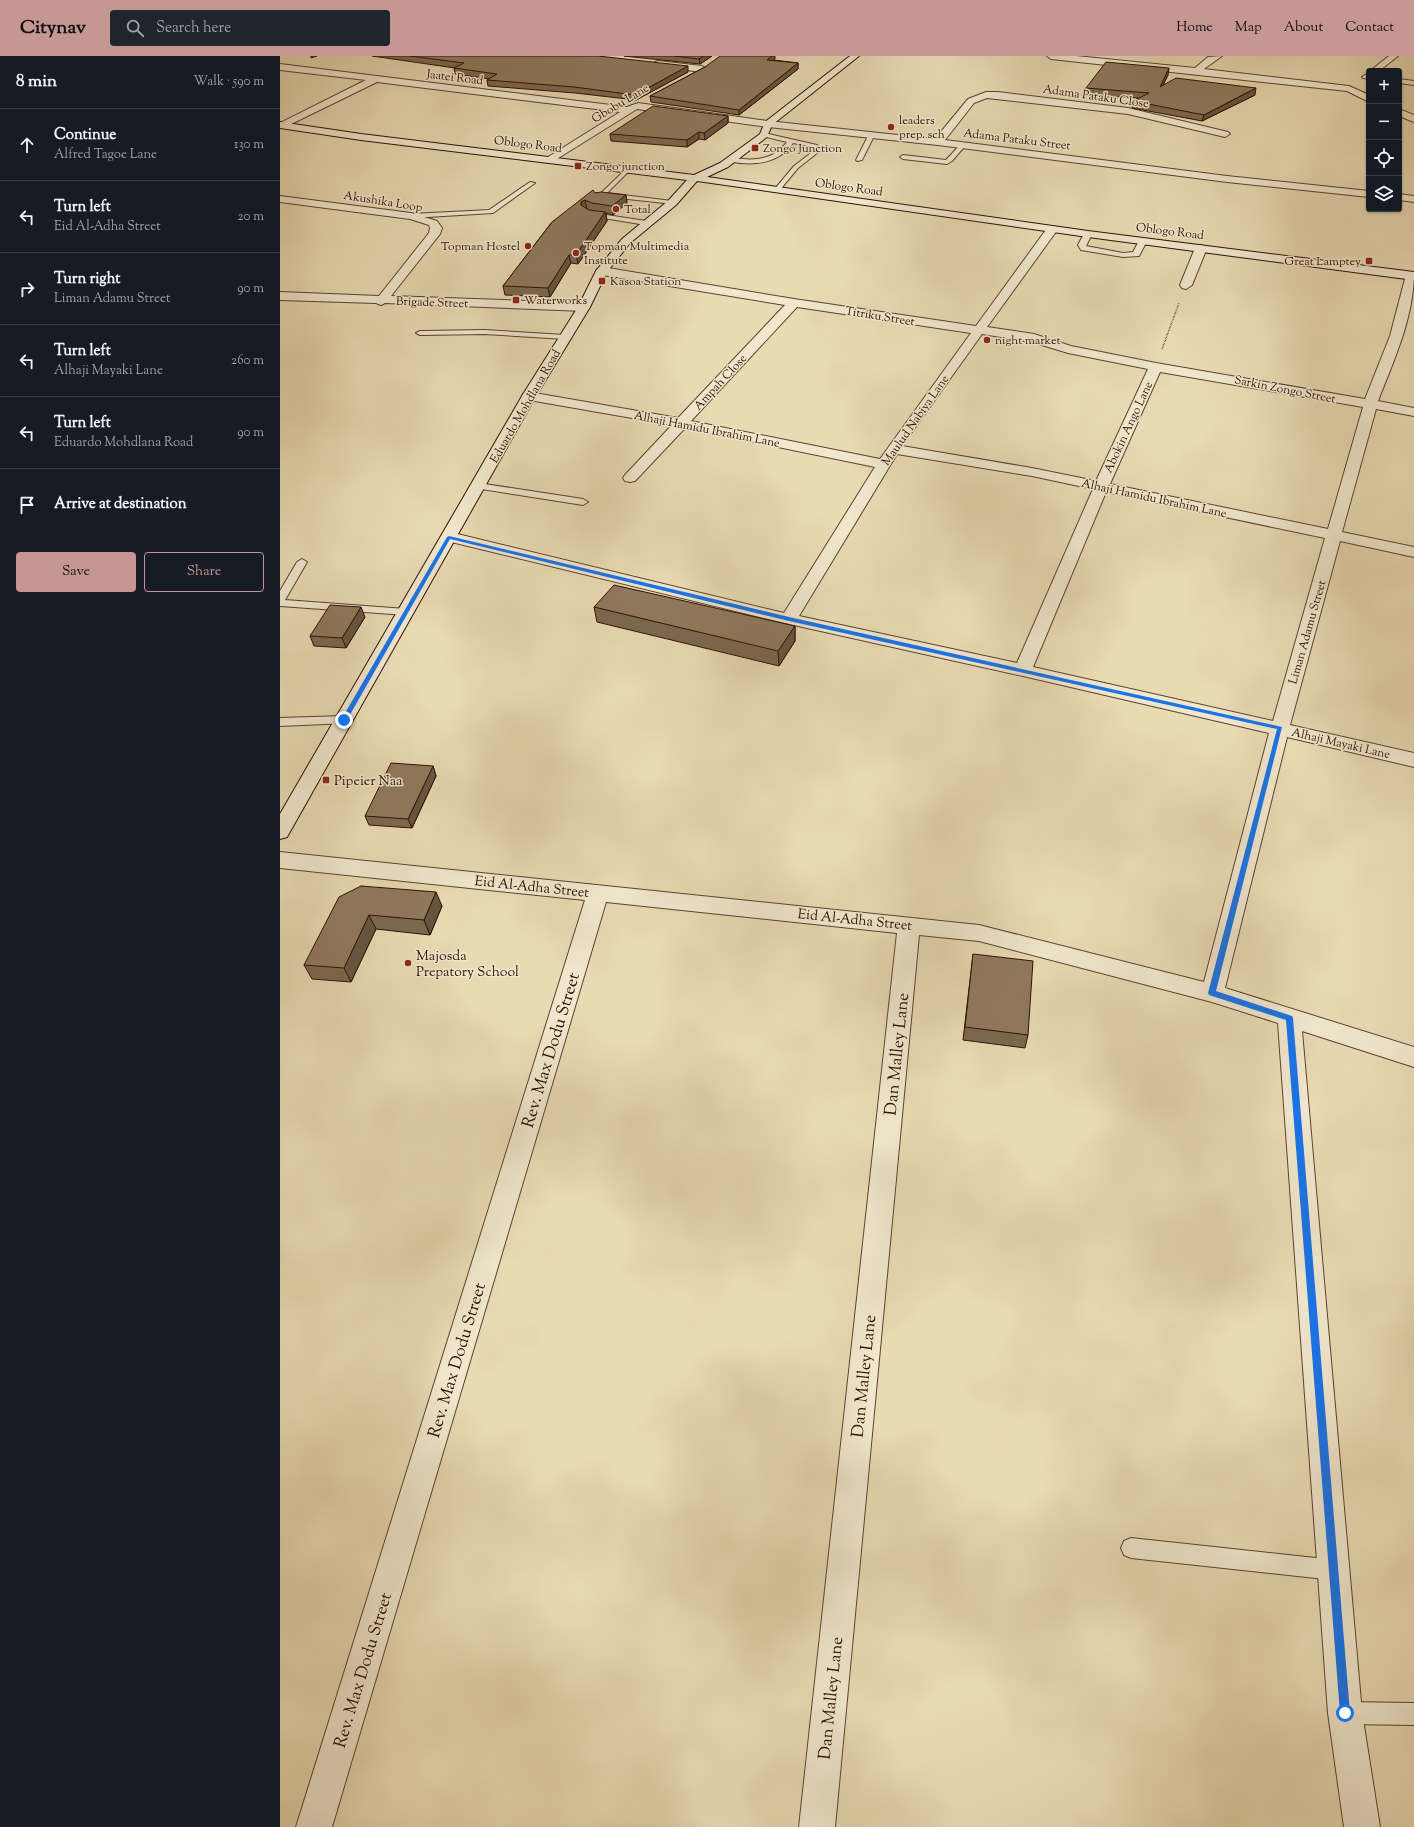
<!DOCTYPE html>
<html lang="en">
<head>
<meta charset="utf-8">
<style>
	:root { --surface:#171b24; --page:#20242c; --text:#f1f3f6; --muted:#9ea1a6; --line:#363941; --accent:#c59692 }
	body { margin:0; font-family:"Sorts Mill Goudy",serif; background:var(--page); color:var(--text) }
	.controls { position:absolute; right:12px; top:12px; display:grid; overflow:hidden; border-radius:4px; box-shadow:0 1px 3px #0004 }
	.controls button { width:36px; height:36px; display:grid; place-items:center; padding:0; border:0; border-bottom:1px solid var(--line); background:var(--surface); color:var(--text); font:20px sans-serif }
	.stop { position:absolute; width:12px; height:12px; margin:-9px; border:3px solid #1a73e8; border-radius:50%; background:#fff }
	.stop.end { background:#1a73e8; border-color:#fff; box-shadow:0 1px 4px #0008 }
	.list { margin:0; padding:0; list-style:none }
	h2 { display:flex; justify-content:space-between; align-items:center; height:52px; margin:0; padding:0 16px; font-size:17px }
	h2 small { font-size:13px; font-weight:400; color:var(--muted) }
	.list li { display:grid; grid-template-columns:26px 1fr auto; gap:12px; align-items:center; box-sizing:border-box; height:72px; padding:0 16px; border-top:1px solid var(--line) }
	.list b { display:block; font-size:15px; white-space:nowrap }
	.list p { margin:0; font-size:13px; white-space:nowrap; color:var(--muted) }
	.list em { font-size:13px; font-style:normal; color:var(--muted) }
	.actions { display:flex; gap:8px; padding:12px 16px }
	.actions a { flex:1; padding:9px 0; border:1px solid var(--accent); border-radius:4px; text-align:center; font-size:14px; color:var(--accent) }
	.actions .main { background:var(--accent); color:#111 }
	.icon { flex:none; width:22px; height:22px; fill:none; stroke:currentColor; stroke-width:2; stroke-linecap:round; stroke-linejoin:round }
	.map { position:relative; flex:none; width:1134px; height:1771px; overflow:hidden }
	header { display:flex; align-items:center; gap:24px; box-sizing:border-box; height:56px; padding:0 20px; background:var(--accent); color:#111 }
	header strong { font-size:19px }
	nav { display:flex; gap:22px; margin-inline-start:auto; font-size:14px }
	.search { width:280px; height:36px; background:var(--page); display:flex; align-items:center; gap:10px; box-sizing:border-box; padding:0 14px; border-radius:4px; color:var(--muted); font-size:15px }
	main { display:flex }
	aside { flex:1; background:var(--surface) }
	.map>svg:first-child { display:block }
	.lines { fill:none; stroke-linecap:round; stroke-linejoin:round }
	.lane-casing { stroke:#5d422d; stroke-width:2 }
	.street-casing { stroke:#5d422d; stroke-width:2 }
	.secondary-casing { stroke:#2f0f00; stroke-width:2 }
	.path { stroke:#2f0f00; stroke-width:1.5; stroke-dasharray:0.5 1; stroke-linecap:butt }
	.lane { fill:#f0e7ce; fill-rule:evenodd }
	.street { fill:#f0e7ce; fill-rule:evenodd }
	.secondary { fill:#f0e7ce; fill-rule:evenodd }
	.wall { fill:#7b6850; stroke:#2f0f00 }
	.shaded-wall { fill:#645541; stroke:#2f0f00 }
	.building { fill:#8f795d; stroke:#2f0f00 }
	.route { fill:#1a73e8 }
	.poi-dot { fill:#8f2418; stroke:#f0e7ce; stroke-width:1.5 }
	.labels { text-anchor:middle; stroke-width:3; stroke-linejoin:round; paint-order:stroke }
	.far-street-label { font-size:12px; fill:#2f0f00; stroke:#f0e7ce }
	.far-poi-label { font-size:12px; fill:#2f0f00; stroke:#f0e7ce; text-anchor:start }
	.poi-label { font-size:14px; fill:#2f0f00; stroke:#f0e7ce; text-anchor:start }
	.street-label { font-size:14px; fill:#2f0f00; stroke:#f0e7ce }
	.near-street-label { font-size:17px; fill:#2f0f00; stroke:#f0e7ce }
</style>
</head>
<body>
<header>
<strong>Citynav</strong>
<div class="search"><svg class="icon" aria-label="search" viewBox="0 0 24 24"><circle cx="10" cy="10" r="6"/><path d="M15 15l6 6"/></svg>Search here</div>
<nav><a>Home</a><a>Map</a><a>About</a><a>Contact</a></nav>
</header>
<main>
<aside>
<h2>8 min<small>Walk · 590 m</small></h2>
<ul class="list">
<li><svg class="icon" aria-label="ahead" viewBox="0 0 24 24"><path d="M12 20V5M6 11l6-6 6 6"/></svg><div><b>Continue</b><p>Alfred Tagoe Lane</p></div><em>130 m</em></li>
<li><svg class="icon" aria-label="left" viewBox="0 0 24 24"><path d="M17 20v-9H6M10 6l-5 5 5 5"/></svg><div><b>Turn left</b><p>Eid Al-Adha Street</p></div><em>20 m</em></li>
<li><svg class="icon" aria-label="right" viewBox="0 0 24 24"><path d="M7 20v-9h11M14 6l5 5-5 5"/></svg><div><b>Turn right</b><p>Liman Adamu Street</p></div><em>90 m</em></li>
<li><svg class="icon" aria-label="left" viewBox="0 0 24 24"><path d="M17 20v-9H6M10 6l-5 5 5 5"/></svg><div><b>Turn left</b><p>Alhaji Mayaki Lane</p></div><em>260 m</em></li>
<li><svg class="icon" aria-label="left" viewBox="0 0 24 24"><path d="M17 20v-9H6M10 6l-5 5 5 5"/></svg><div><b>Turn left</b><p>Eduardo Mohdlana Road</p></div><em>90 m</em></li>
<li><svg class="icon" aria-label="arrive" viewBox="0 0 24 24"><path d="M6 21V4h12l-3 4 3 4H6"/></svg><div><b>Arrive at destination</b></div></li>
</ul>
<div class="actions"><a class="main">Save</a><a>Share</a></div>
</aside>
<div class="map">
<svg width="1134" height="1771" viewBox="0 0 1134 1771">
	<rect width="100%" height="100%" fill="#e8dab3"/>
	<filter id="stains"><feTurbulence type="fractalNoise" baseFrequency=".005" numOctaves="4"/><feColorMatrix values="0 0 0 0 .2 0 0 0 0 .09 0 0 0 0 .02 0 0 0 .5 -.17"/></filter>
	<radialGradient id="worn" r=".72"><stop offset=".6" stop-color="#630" stop-opacity="0"/><stop offset="1" stop-color="#630" stop-opacity=".3"/></radialGradient>
	<g class="lines">
		<defs>
			<path id="lane" d="M 1085,19 L 1089,19 L 1089,23 L 1083,22 L 1082,21 Z
				M 1119,23 L 1134,25 L 1134,29 L 1119,27 Z
				M 484,77 L 537,89 L 541,94 L 518,112 L 499,135 L 497,136 L 494,134 L 514,110 L 535,94 L 533,91 L 513,87 C 498,109 471,110 448,105 L 447,104 C 451,101 457,103 462,103 C 480,105 496,101 507,86 L 482,80 L 481,79 Z
				M 591,78 L 594,80 L 582,104 L 577,105 L 576,104 L 588,80 Z
				M 680,89 L 685,90 L 672,105 L 667,108 L 623,103 L 620,101 L 623,99 L 666,104 Z
				M 346,113 L 348,114 L 348,116 L 327,137 L 392,145 L 395,147 L 394,148 L 329,141 L 326,139 L 320,144 L 316,144 L 316,142 Z
				M 250,126 L 255,127 L 213,157 L 131,162 L 128,160 L 131,158 L 209,154 Z
				M 307,156 L 366,165 L 369,167 L 366,169 L 305,159 L 305,157 Z
				M 805,176 L 812,178 L 806,190 L 843,197 L 853,196 L 860,183 L 867,185 L 859,200 L 843,201 L 801,194 L 798,189 Z
				M 205,274 L 285,279 L 289,281 L 285,283 L 205,278 L 140,279 L 136,277 L 140,275 Z
				M 198,427 L 303,443 L 308,446 L 303,449 L 195,432 L 193,430 L 195,428 Z
				M 22,503 L 27,506 L 5,544 L 126,553 L 131,556 L 126,559 L 0,550 L 0,535 L 17,506 Z
				M 64,660 L 68,661 L 70,664 L 68,667 L 0,670 L 0,662 Z
				M 851,1482 L 1054,1504 L 1061,1507 L 1064,1514 L 1061,1521 L 1054,1524 L 851,1502 L 844,1499 L 841,1492 L 844,1485 Z
				M 1065,1646 L 1134,1647 L 1134,1669 L 1065,1668 L 1057,1665 L 1054,1657 L 1057,1649 Z"/>
			<path id="street" d="M 767,0 L 796,0 L 915,12 L 928,1 L 942,0 L 924,13 L 1069,30 L 1089,39 L 1089,46 L 1067,35 L 771,3 Z
				M 1109,0 L 1118,0 L 1099,15 L 1090,15 Z
				M 378,5 L 422,10 L 426,13 L 422,16 L 375,10 L 375,6 Z
				M 0,8 L 347,51 L 358,47 L 488,65 L 655,83 L 688,43 L 706,36 L 718,36 L 848,52 L 948,76 L 950,78 L 945,81 L 848,58 L 707,42 L 694,47 L 665,84 L 947,120 L 1089,135 L 1089,141 L 947,126 L 658,89 L 488,71 L 357,53 L 272,106 L 268,105 L 267,103 L 268,101 L 340,56 L 97,26 L 3,72 L 0,71 L 0,67 L 86,24 L 0,14 Z
				M 1119,53 L 1134,59 L 1134,66 L 1119,60 Z
				M 1119,138 L 1134,140 L 1134,146 L 1119,144 Z
				M 0,140 L 131,157 L 157,165 L 162,172 L 160,178 L 111,240 L 304,247 L 308,248 L 310,251 L 308,254 L 304,255 L 105,247 L 101,249 L 96,247 L 0,244 L 0,236 L 99,240 L 149,177 L 150,172 L 149,169 L 130,163 L 0,146 Z
				M 772,170 L 778,173 L 707,271 L 754,278 L 791,290 L 876,307 L 1085,343 L 1110,280 L 1126,219 L 1128,217 L 1134,216 C 1134,261 1114,304 1098,345 L 1134,352 L 1134,360 L 1096,353 L 1062,476 L 1134,491 L 1134,501 L 1060,485 L 1010,669 L 1134,697 L 1134,711 L 1007,681 L 945,932 L 1134,991 L 1134,1011 L 1022,975 L 1082,1657 L 1100,1771 L 1064,1771 L 1048,1657 L 998,967 L 932,946 L 699,885 L 639,879 L 555,1771 L 519,1771 L 617,877 L 326,846 L 52,1771 L 16,1771 L 305,844 L 0,812 L 0,796 L 699,869 L 924,926 L 989,677 L 743,620 L 509,568 L 163,484 L 161,481 L 163,478 L 169,476 L 504,557 L 595,411 L 405,372 L 355,425 L 350,426 L 345,425 L 343,422 L 345,419 L 392,369 L 249,344 L 244,343 L 242,340 L 244,337 L 249,336 L 398,362 L 505,249 L 322,219 L 318,217 L 316,215 L 318,213 L 322,211 L 514,243 L 696,270 L 768,171 ZM 517,251 L 691,277 L 600,403 L 411,365 ZM 702,278 L 752,286 L 788,297 L 868,313 L 816,425 L 752,412 L 622,390 ZM 880,316 L 1083,351 L 1048,473 L 830,428 ZM 617,398 L 752,420 L 813,433 L 737,607 L 519,560 ZM 826,436 L 1045,482 L 993,665 L 753,611 Z
				M 921,189 L 927,192 L 912,229 L 906,233 L 902,232 L 900,229 L 915,192 Z"/>
			<path id="secondary" d="M 570,0 L 579,0 L 492,69 L 487,81 L 448,111 L 427,121 L 808,175 L 1134,216 L 1134,224 L 808,181 L 417,125 L 396,149 L 350,187 L 327,216 L 310,251 L 256,340 L 7,781 L 0,783 L 0,758 L 242,340 L 298,251 L 316,215 L 342,183 L 388,145 L 407,124 L 81,84 L 0,72 L 0,66 L 81,78 L 414,119 L 440,107 L 480,78 L 485,66 Z"/>
		</defs>
		<!-- lane casing -->
		<use href="#lane" class="lane-casing"/>
		<!-- street casing -->
		<use href="#street" class="street-casing"/>
		<!-- secondary casing -->
		<use href="#secondary" class="secondary-casing"/>
		<!-- path -->
		<path class="path" d="M 882,293 L 899,247"/>
		<!-- lane -->
		<use href="#lane" class="lane"/>
		<!-- street -->
		<use href="#street" class="street"/>
		<!-- secondary -->
		<use href="#secondary" class="secondary"/>
	</g>
	<!-- wall -->
	<path class="wall" d="M 92,0 L 318,0 L 408,16 L 356,44 L 295,37 L 208,30 L 207,24 L 210,23 L 175,18 L 174,12 L 175,12 Z
		M 344,0 L 432,0 L 420,8 Z
		M 495,3 L 494,4 L 518,7 L 518,13 L 459,59 L 371,46 L 370,40 L 425,11 Z
		M 888,19 L 883,29 L 975,39 L 922,65 L 852,52 L 853,45 L 858,42 L 805,39 L 806,32 Z
		M 448,60 L 448,67 L 425,84 L 419,83 L 407,91 L 331,85 L 330,78 Z
		M 315,137 L 346,139 L 347,147 L 333,159 L 326,157 L 327,165 L 298,208 L 291,207 L 270,241 L 225,239 L 223,230 L 272,166 Z
		M 314,551 L 515,570 L 515,585 L 499,610 L 317,566 Z
		M 85,561 L 66,592 L 34,590 L 30,580 Z
		M 153,710 L 156,720 L 132,772 L 89,769 L 85,760 Z
		M 81,830 L 162,850 L 150,879 L 96,873 L 71,926 L 32,923 L 24,909 Z
		M 693,898 L 748,979 L 745,992 L 683,984 Z"/>
	<!-- shaded-wall -->
	<path class="shaded-wall" d="M 31,0 L 37,0 L 31,2 Z
		M 423,0 L 432,0 L 420,8 L 419,3 Z
		M 492,0 L 495,0 L 495,3 L 487,9 L 487,4 Z
		M 518,7 L 518,13 L 459,59 L 459,54 Z
		M 408,10 L 408,16 L 356,44 L 355,39 Z
		M 889,12 L 888,19 L 879,37 L 880,31 Z
		M 976,32 L 975,39 L 922,65 L 924,59 Z
		M 448,60 L 448,67 L 425,84 L 424,77 Z
		M 419,76 L 419,83 L 407,91 L 407,84 Z
		M 346,139 L 347,147 L 333,159 L 332,150 Z
		M 305,144 L 307,153 L 302,157 L 301,146 Z
		M 325,156 L 327,165 L 298,208 L 296,199 Z
		M 289,199 L 291,207 L 270,241 L 268,232 Z
		M 81,551 L 85,561 L 66,592 L 62,582 Z
		M 515,570 L 515,585 L 499,610 L 498,595 Z
		M 153,710 L 156,720 L 132,772 L 128,763 Z
		M 156,836 L 162,850 L 150,879 L 144,864 Z
		M 89,859 L 96,873 L 71,926 L 64,912 Z"/>
	<!-- building -->
	<path class="building" d="M 130,0 L 318,0 L 408,10 L 355,39 L 294,31 L 207,24 L 217,18 L 174,12 L 184,7 Z
		M 394,0 L 423,0 L 419,3 Z
		M 440,0 L 492,0 L 487,4 L 518,7 L 459,54 L 370,40 L 425,11 Z
		M 826,6 L 889,12 L 880,31 L 896,22 L 976,32 L 924,59 L 853,45 L 869,37 L 806,32 Z
		M 373,50 L 448,60 L 424,77 L 419,76 L 407,84 L 330,78 Z
		M 313,134 L 315,137 L 321,136 L 346,139 L 332,150 L 312,147 L 305,144 L 301,146 L 301,149 L 309,154 L 325,156 L 296,199 L 289,199 L 268,232 L 223,230 L 272,166 Z
		M 334,529 L 515,570 L 498,595 L 314,551 Z
		M 50,549 L 81,551 L 62,582 L 30,580 Z
		M 111,707 L 153,710 L 128,763 L 85,760 Z
		M 81,830 L 156,836 L 144,864 L 89,859 L 64,912 L 24,909 L 59,841 Z
		M 693,898 L 753,905 L 748,979 L 685,971 Z"/>
	<!-- route -->
	<path class="route" d="M 169,480 L 509,561 L 1002,671 L 936,935 L 1012,960 L 1013,962 L 1070,1657 L 1069,1661 L 1065,1662 L 1062,1661 L 1060,1657 L 1006,964 L 929,939 L 928,937 L 997,673 L 509,565 L 170,483 L 67,664 L 62,665 L 61,664 L 167,481 Z"/>
	<!-- markers -->
	<g class="poi-dot">
		<circle cx="611" cy="71" r="4"/>
		<rect x="471" y="88" width="8" height="8" rx="2"/>
		<rect x="294" y="106" width="8" height="8" rx="2"/>
		<circle cx="336" cy="153" r="4"/>
		<circle cx="248" cy="190" r="4"/>
		<circle cx="296" cy="197" r="4"/>
		<rect x="1085" y="201" width="8" height="8" rx="2"/>
		<rect x="318" y="221" width="8" height="8" rx="2"/>
		<rect x="232" y="240" width="8" height="8" rx="2"/>
		<circle cx="707" cy="284" r="4"/>
		<rect x="42" y="720" width="8" height="8" rx="2"/>
		<circle cx="128" cy="907" r="4"/>
	</g>
	<g class="labels">
		<!-- far-street labels -->
		<g class="far-street-label">
			<text transform="translate(175 21) rotate(7)" y="4">Jaatei Road</text>
			<text transform="translate(816 40) rotate(8)" y="4">Adama Pataku Close</text>
			<text transform="translate(340 47) rotate(-31)" y="4">Gbobu Lane</text>
			<text transform="translate(737 83) rotate(7)" y="4">Adama Pataku Street</text>
			<text transform="translate(248 88) rotate(7)" y="4">Oblogo Road</text>
			<text transform="translate(569 131) rotate(8)" y="4">Oblogo Road</text>
			<text transform="translate(103 145) rotate(9)" y="4">Akushika Loop</text>
			<text transform="translate(890 175) rotate(7)" y="4">Oblogo Road</text>
			<text transform="translate(152 246) rotate(2)" y="4">Brigade Street</text>
			<text transform="translate(600 260) rotate(9)" y="4">Titriku Street</text>
			<text transform="translate(440 326) rotate(-47)" y="4">Ampah Close</text>
			<text transform="translate(1005 333) rotate(11)" y="4">Sarkin Zongo Street</text>
			<text transform="translate(245 350) rotate(-60)" y="4">Eduardo Mohdlana Road</text>
			<text transform="translate(635 364) rotate(-55)" y="4">Maulud Nabiya Lane</text>
			<text transform="translate(848 371) rotate(-65)" y="4">Abokin Ango Lane</text>
			<text transform="translate(427 373) rotate(11)" y="4">Alhaji Hamidu Ibrahim Lane</text>
			<text transform="translate(874 442) rotate(12)" y="4">Alhaji Hamidu Ibrahim Lane</text>
			<text transform="translate(1027 576) rotate(-74)" y="4">Liman Adamu Street</text>
			<text transform="translate(1061 687) rotate(13)" y="4">Alhaji Mayaki Lane</text>
		</g>
		<!-- far-poi labels -->
		<g class="far-poi-label">
			<text x="619" y="68">leaders<tspan x="619" dy="14">prep. sch</tspan></text>
			<text x="483" y="96">Zongo Junction</text>
			<text x="306" y="114">Zongo junction</text>
			<text x="344" y="157">Total</text>
			<text x="240" y="194" text-anchor="end">Topman Hostel</text>
			<text x="304" y="194">Topman Multimedia<tspan x="304" dy="14">Institute</tspan></text>
			<text x="1081" y="209" text-anchor="end">Great Lamptey</text>
			<text x="330" y="229">Kasoa Station</text>
			<text x="244" y="248">Waterworks</text>
			<text x="715" y="288">night market</text>
		</g>
		<!-- poi labels -->
		<g class="poi-label">
			<text x="54" y="729">Pipeier Naa</text>
			<text x="136" y="904">Majosda<tspan x="136" dy="16">Prepatory School</tspan></text>
		</g>
		<!-- street labels -->
		<g class="street-label">
			<text transform="translate(252 830) rotate(6)" y="5">Eid Al-Adha Street</text>
			<text transform="translate(575 863) rotate(6)" y="5">Eid Al-Adha Street</text>
		</g>
		<!-- near-street labels -->
		<g class="near-street-label">
			<text transform="translate(270 994) rotate(-73)" y="6">Rev. Max Dodu Street</text>
			<text transform="translate(616 998) rotate(-84)" y="6">Dan Malley Lane</text>
			<text transform="translate(176 1304) rotate(-73)" y="6">Rev. Max Dodu Street</text>
			<text transform="translate(583 1320) rotate(-84)" y="6">Dan Malley Lane</text>
			<text transform="translate(82 1614) rotate(-73)" y="6">Rev. Max Dodu Street</text>
			<text transform="translate(550 1642) rotate(-84)" y="6">Dan Malley Lane</text>
		</g>
	</g>
	<rect width="100%" height="100%" filter="url(#stains)"/>
	<rect width="100%" height="100%" fill="url(#worn)"/>
</svg>
<div class="controls">
<button>+</button>
<button>−</button>
<button><svg class="icon" aria-label="locate" viewBox="0 0 24 24"><circle cx="12" cy="12" r="6"/><path d="M12 2v4M12 18v4M2 12h4M18 12h4"/></svg></button>
<button><svg class="icon" aria-label="layers" viewBox="0 0 24 24"><path d="M12 4l9 5-9 5-9-5zM3 14l9 5 9-5"/></svg></button>
</div>
<div class="stop" style="left:1065px;top:1657px"></div>
<div class="stop end" style="left:64px;top:664px"></div>
</div>
</main>
</body>
</html>
